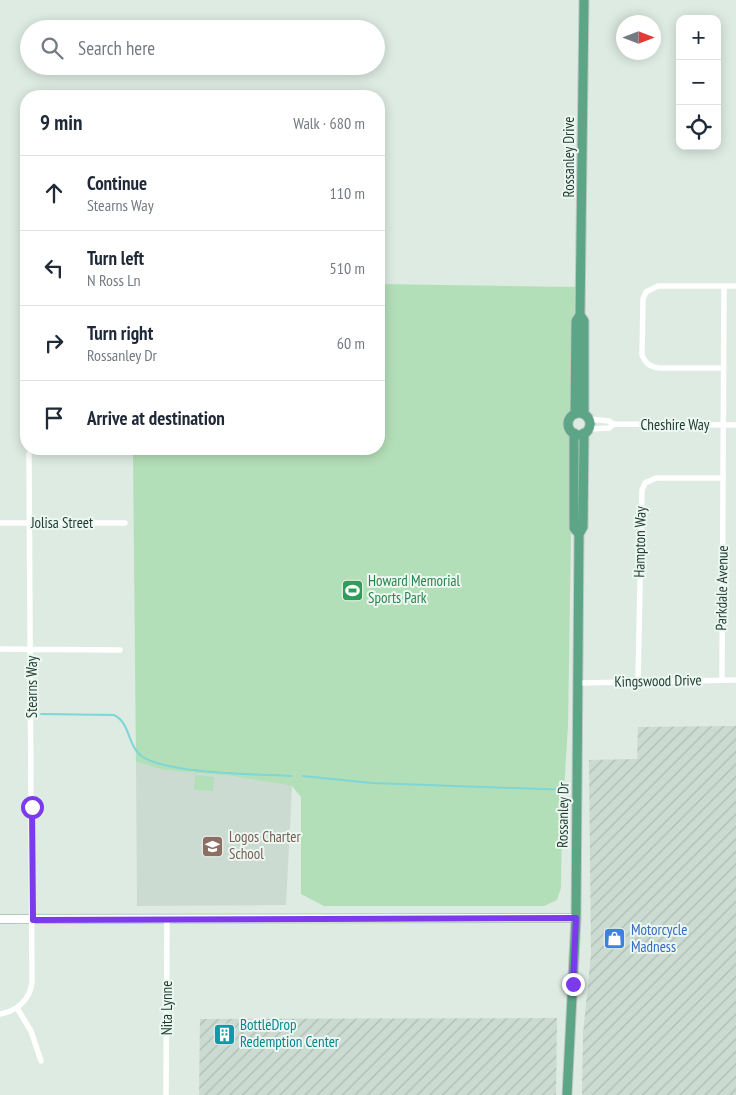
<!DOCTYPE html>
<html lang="en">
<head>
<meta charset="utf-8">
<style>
	:root { --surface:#fff; --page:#f6f6f7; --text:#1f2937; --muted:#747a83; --line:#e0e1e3 }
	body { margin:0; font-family:"PT Sans Narrow",sans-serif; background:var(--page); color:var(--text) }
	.controls { position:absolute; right:15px; top:15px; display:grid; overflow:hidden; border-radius:10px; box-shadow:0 2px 12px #0003 }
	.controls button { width:45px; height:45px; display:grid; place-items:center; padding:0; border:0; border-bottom:1px solid var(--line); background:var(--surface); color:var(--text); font:25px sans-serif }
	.compass { position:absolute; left:616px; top:15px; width:45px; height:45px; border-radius:50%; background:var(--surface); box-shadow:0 2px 12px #0003; rotate:90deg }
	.stop { position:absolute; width:15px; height:15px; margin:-11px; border:4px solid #7c3aed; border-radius:50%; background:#fff }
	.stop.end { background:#7c3aed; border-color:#fff; box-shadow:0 1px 5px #0008 }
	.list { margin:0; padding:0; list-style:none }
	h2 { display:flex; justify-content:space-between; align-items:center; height:65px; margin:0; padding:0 20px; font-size:21px }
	h2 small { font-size:16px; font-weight:400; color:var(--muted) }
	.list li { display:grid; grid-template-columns:32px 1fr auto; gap:15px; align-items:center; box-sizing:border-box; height:75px; padding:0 20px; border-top:1px solid var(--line) }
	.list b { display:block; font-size:19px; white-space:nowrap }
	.list p { margin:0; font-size:16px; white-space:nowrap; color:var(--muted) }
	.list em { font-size:16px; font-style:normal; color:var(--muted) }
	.icon { flex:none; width:28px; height:28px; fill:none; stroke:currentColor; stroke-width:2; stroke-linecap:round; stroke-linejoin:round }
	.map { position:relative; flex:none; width:736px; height:1095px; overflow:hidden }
	.search { position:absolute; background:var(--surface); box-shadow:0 2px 12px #0003; left:20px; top:20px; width:365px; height:55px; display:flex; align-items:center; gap:12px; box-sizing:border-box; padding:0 18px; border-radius:28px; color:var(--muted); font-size:19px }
	.panel { position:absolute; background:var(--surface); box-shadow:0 2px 12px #0003; left:20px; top:90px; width:365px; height:365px; border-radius:20px }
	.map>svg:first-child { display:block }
	.built { fill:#cbdbd1 }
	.industrial { fill:url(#industrial-furrows) }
	.pitch { fill:#b3dfb8 }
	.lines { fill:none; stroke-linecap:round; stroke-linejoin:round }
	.stream { stroke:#7ed6d6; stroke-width:2 }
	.secondary-casing { stroke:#afcbbd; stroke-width:10 }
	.primary-casing { stroke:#c0c8c5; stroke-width:11 }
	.minor { stroke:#fff; stroke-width:5.5 }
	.secondary { stroke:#fff; stroke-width:8 }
	.primary { stroke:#5da587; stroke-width:9 }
	.route { stroke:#7c3aed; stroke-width:6 }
	.labels { text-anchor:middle; stroke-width:4; stroke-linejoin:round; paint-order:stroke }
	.street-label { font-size:15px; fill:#1d3b2f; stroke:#edf7f1 }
	.leisure-label { font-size:15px; fill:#27864d; stroke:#edf7f1; text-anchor:start }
	.education-label { font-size:15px; fill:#785e54; stroke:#edf7f1; text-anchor:start }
	.shop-label { font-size:15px; fill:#366cbe; stroke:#edf7f1; text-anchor:start }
	.culture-label { font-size:15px; fill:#0d838f; stroke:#edf7f1; text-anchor:start }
</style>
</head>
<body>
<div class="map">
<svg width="736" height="1095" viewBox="0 0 736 1095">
	<defs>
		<pattern id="industrial-furrows" width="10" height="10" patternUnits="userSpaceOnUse" patternTransform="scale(1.25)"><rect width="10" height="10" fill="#cbdbd1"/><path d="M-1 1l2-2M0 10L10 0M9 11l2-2" fill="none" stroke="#aebdb4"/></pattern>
	</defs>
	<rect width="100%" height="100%" fill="#ddebe2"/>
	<!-- built -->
	<path class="built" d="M 136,762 L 163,770 L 231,776 L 292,786 L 286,905 L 137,906 Z"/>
	<!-- industrial -->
	<path class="industrial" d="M 736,726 L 736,1095 L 582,1095 L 583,1034 L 591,954 L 589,760 L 637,759 L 638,727 Z
		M 557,1018 L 556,1095 L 199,1095 L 200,1019 Z"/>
	<!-- pitch -->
	<path class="pitch" d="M 379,284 L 575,287 L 568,726 L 562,822 L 561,888 L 557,900 L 544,906 L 324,906 L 301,894 L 301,797 L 292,786 L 231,776 L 163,770 L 136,762 L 133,455 L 138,455 L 138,449 L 379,449 Z
		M 195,775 L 214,777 L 213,791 L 194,790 Z"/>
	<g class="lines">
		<!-- stream -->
		<path class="stream" d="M 41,714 L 114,715 C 131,723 127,747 143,757 C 170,774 257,774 291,776
			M 303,776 L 372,783 L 569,790"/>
		<defs>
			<path id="secondary" d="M 0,919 L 576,918"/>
			<path id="primary" d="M 584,0 L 580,315 L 584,321 L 584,414
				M568 424a11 11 0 1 1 22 0a11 11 0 1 1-22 0Z
				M 575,414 L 576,321 L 580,315
				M 574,433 L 574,528 L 579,534
				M 579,534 L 583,527 L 584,433
				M 567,1095 L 576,918 L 579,534"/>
		</defs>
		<!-- secondary casing -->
		<use href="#secondary" class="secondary-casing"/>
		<!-- primary casing -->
		<use href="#primary" class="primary-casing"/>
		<!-- minor -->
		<path class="minor" d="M 724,368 L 660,368 C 650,367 646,364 642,355 L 643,299 L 646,292 L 658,286 L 736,286
			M 589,419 L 609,421 L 614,424 L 736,425
			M 589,429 L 609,428 L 614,424
			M 0,523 L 125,523
			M 0,649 L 120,650
			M 722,680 L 724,286
			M 638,681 L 642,490 L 645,483 L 656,478 L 723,478
			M 579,683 L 736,680
			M 17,1008 L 31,1031 L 41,1061
			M 0,1014 C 17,1011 30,1000 32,982 L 29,454
			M 166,1095 L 167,921"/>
		<!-- secondary -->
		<use href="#secondary" class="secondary"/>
		<!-- primary -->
		<use href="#primary" class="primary"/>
	</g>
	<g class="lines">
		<!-- route -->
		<path class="route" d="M 32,807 L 33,920 L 576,918 L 573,984"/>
	</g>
	<!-- icons -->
	<defs>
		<symbol id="stadium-square" viewBox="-11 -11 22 22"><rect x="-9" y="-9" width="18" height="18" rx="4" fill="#2e9e5b" stroke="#edf7f1"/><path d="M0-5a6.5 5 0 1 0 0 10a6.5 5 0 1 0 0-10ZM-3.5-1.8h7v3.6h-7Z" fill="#fff"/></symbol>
		<symbol id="school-square" viewBox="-11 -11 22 22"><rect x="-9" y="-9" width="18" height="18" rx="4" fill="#8d6e63" stroke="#edf7f1"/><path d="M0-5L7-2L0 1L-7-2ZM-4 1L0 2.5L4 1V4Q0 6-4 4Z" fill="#fff"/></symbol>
		<symbol id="shop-square" viewBox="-11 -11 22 22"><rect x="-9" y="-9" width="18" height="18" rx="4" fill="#3f7fe0" stroke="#edf7f1"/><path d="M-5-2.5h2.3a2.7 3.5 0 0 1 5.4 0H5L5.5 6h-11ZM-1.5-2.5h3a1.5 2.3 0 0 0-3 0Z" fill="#fff"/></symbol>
		<symbol id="building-square" viewBox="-11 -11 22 22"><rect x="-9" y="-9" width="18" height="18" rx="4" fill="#0f9aa8" stroke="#edf7f1"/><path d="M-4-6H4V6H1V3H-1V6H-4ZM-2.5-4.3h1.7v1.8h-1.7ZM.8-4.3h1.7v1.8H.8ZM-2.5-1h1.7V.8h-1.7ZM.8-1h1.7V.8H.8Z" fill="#fff"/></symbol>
	</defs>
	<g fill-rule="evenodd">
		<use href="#stadium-square" x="340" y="578" width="25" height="25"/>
		<use href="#school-square" x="200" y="834" width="25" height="25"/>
		<use href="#shop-square" x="602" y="926" width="25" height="25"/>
		<use href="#building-square" x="212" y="1022" width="25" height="25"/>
	</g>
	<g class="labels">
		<!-- street labels -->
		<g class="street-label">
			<text transform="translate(569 157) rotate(-90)" y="5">Rossanley Drive</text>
			<text x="675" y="430">Cheshire Way</text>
			<text x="62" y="528">Jolisa Street</text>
			<text transform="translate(640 542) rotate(-89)" y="5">Hampton Way</text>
			<text transform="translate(722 588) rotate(-89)" y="5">Parkdale Avenue</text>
			<text transform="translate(658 681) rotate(-1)" y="5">Kingswood Drive</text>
			<text transform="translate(32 687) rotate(-90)" y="5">Stearns Way</text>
			<text transform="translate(563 815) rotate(-89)" y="5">Rossanley Dr</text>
			<text transform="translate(167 1008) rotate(-90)" y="5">Nita Lynne</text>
		</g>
		<!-- leisure labels -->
		<g class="leisure-label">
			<text x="368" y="586">Howard Memorial<tspan x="368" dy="17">Sports Park</tspan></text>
		</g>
		<!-- education labels -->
		<g class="education-label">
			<text x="229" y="842">Logos Charter<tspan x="229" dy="17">School</tspan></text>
		</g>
		<!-- shop labels -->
		<g class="shop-label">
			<text x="631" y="935">Motorcycle<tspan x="631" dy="17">Madness</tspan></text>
		</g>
		<!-- culture labels -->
		<g class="culture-label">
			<text x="240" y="1030">BottleDrop<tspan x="240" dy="17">Redemption Center</tspan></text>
		</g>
	</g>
</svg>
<div class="controls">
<button>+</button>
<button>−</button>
<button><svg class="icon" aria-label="locate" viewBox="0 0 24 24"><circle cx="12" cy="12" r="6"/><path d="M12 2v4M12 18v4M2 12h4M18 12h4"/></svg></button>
</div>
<svg class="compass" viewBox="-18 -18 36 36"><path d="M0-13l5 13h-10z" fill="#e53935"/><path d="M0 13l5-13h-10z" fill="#747a83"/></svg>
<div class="stop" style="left:32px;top:807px"></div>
<div class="stop end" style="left:573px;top:984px"></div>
<div class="search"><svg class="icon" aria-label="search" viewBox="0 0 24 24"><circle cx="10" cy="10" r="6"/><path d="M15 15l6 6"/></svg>Search here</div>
<section class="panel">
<h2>9 min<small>Walk · 680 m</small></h2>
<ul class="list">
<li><svg class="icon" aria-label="ahead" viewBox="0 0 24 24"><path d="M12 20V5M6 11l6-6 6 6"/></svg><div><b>Continue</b><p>Stearns Way</p></div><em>110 m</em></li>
<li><svg class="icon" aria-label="left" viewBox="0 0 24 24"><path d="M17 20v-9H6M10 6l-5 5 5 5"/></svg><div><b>Turn left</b><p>N Ross Ln</p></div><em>510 m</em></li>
<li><svg class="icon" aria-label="right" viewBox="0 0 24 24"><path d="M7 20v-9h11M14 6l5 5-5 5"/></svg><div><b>Turn right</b><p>Rossanley Dr</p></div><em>60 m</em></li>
<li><svg class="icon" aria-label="arrive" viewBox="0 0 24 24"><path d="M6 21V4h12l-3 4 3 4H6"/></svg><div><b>Arrive at destination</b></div></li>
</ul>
</section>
</div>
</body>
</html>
